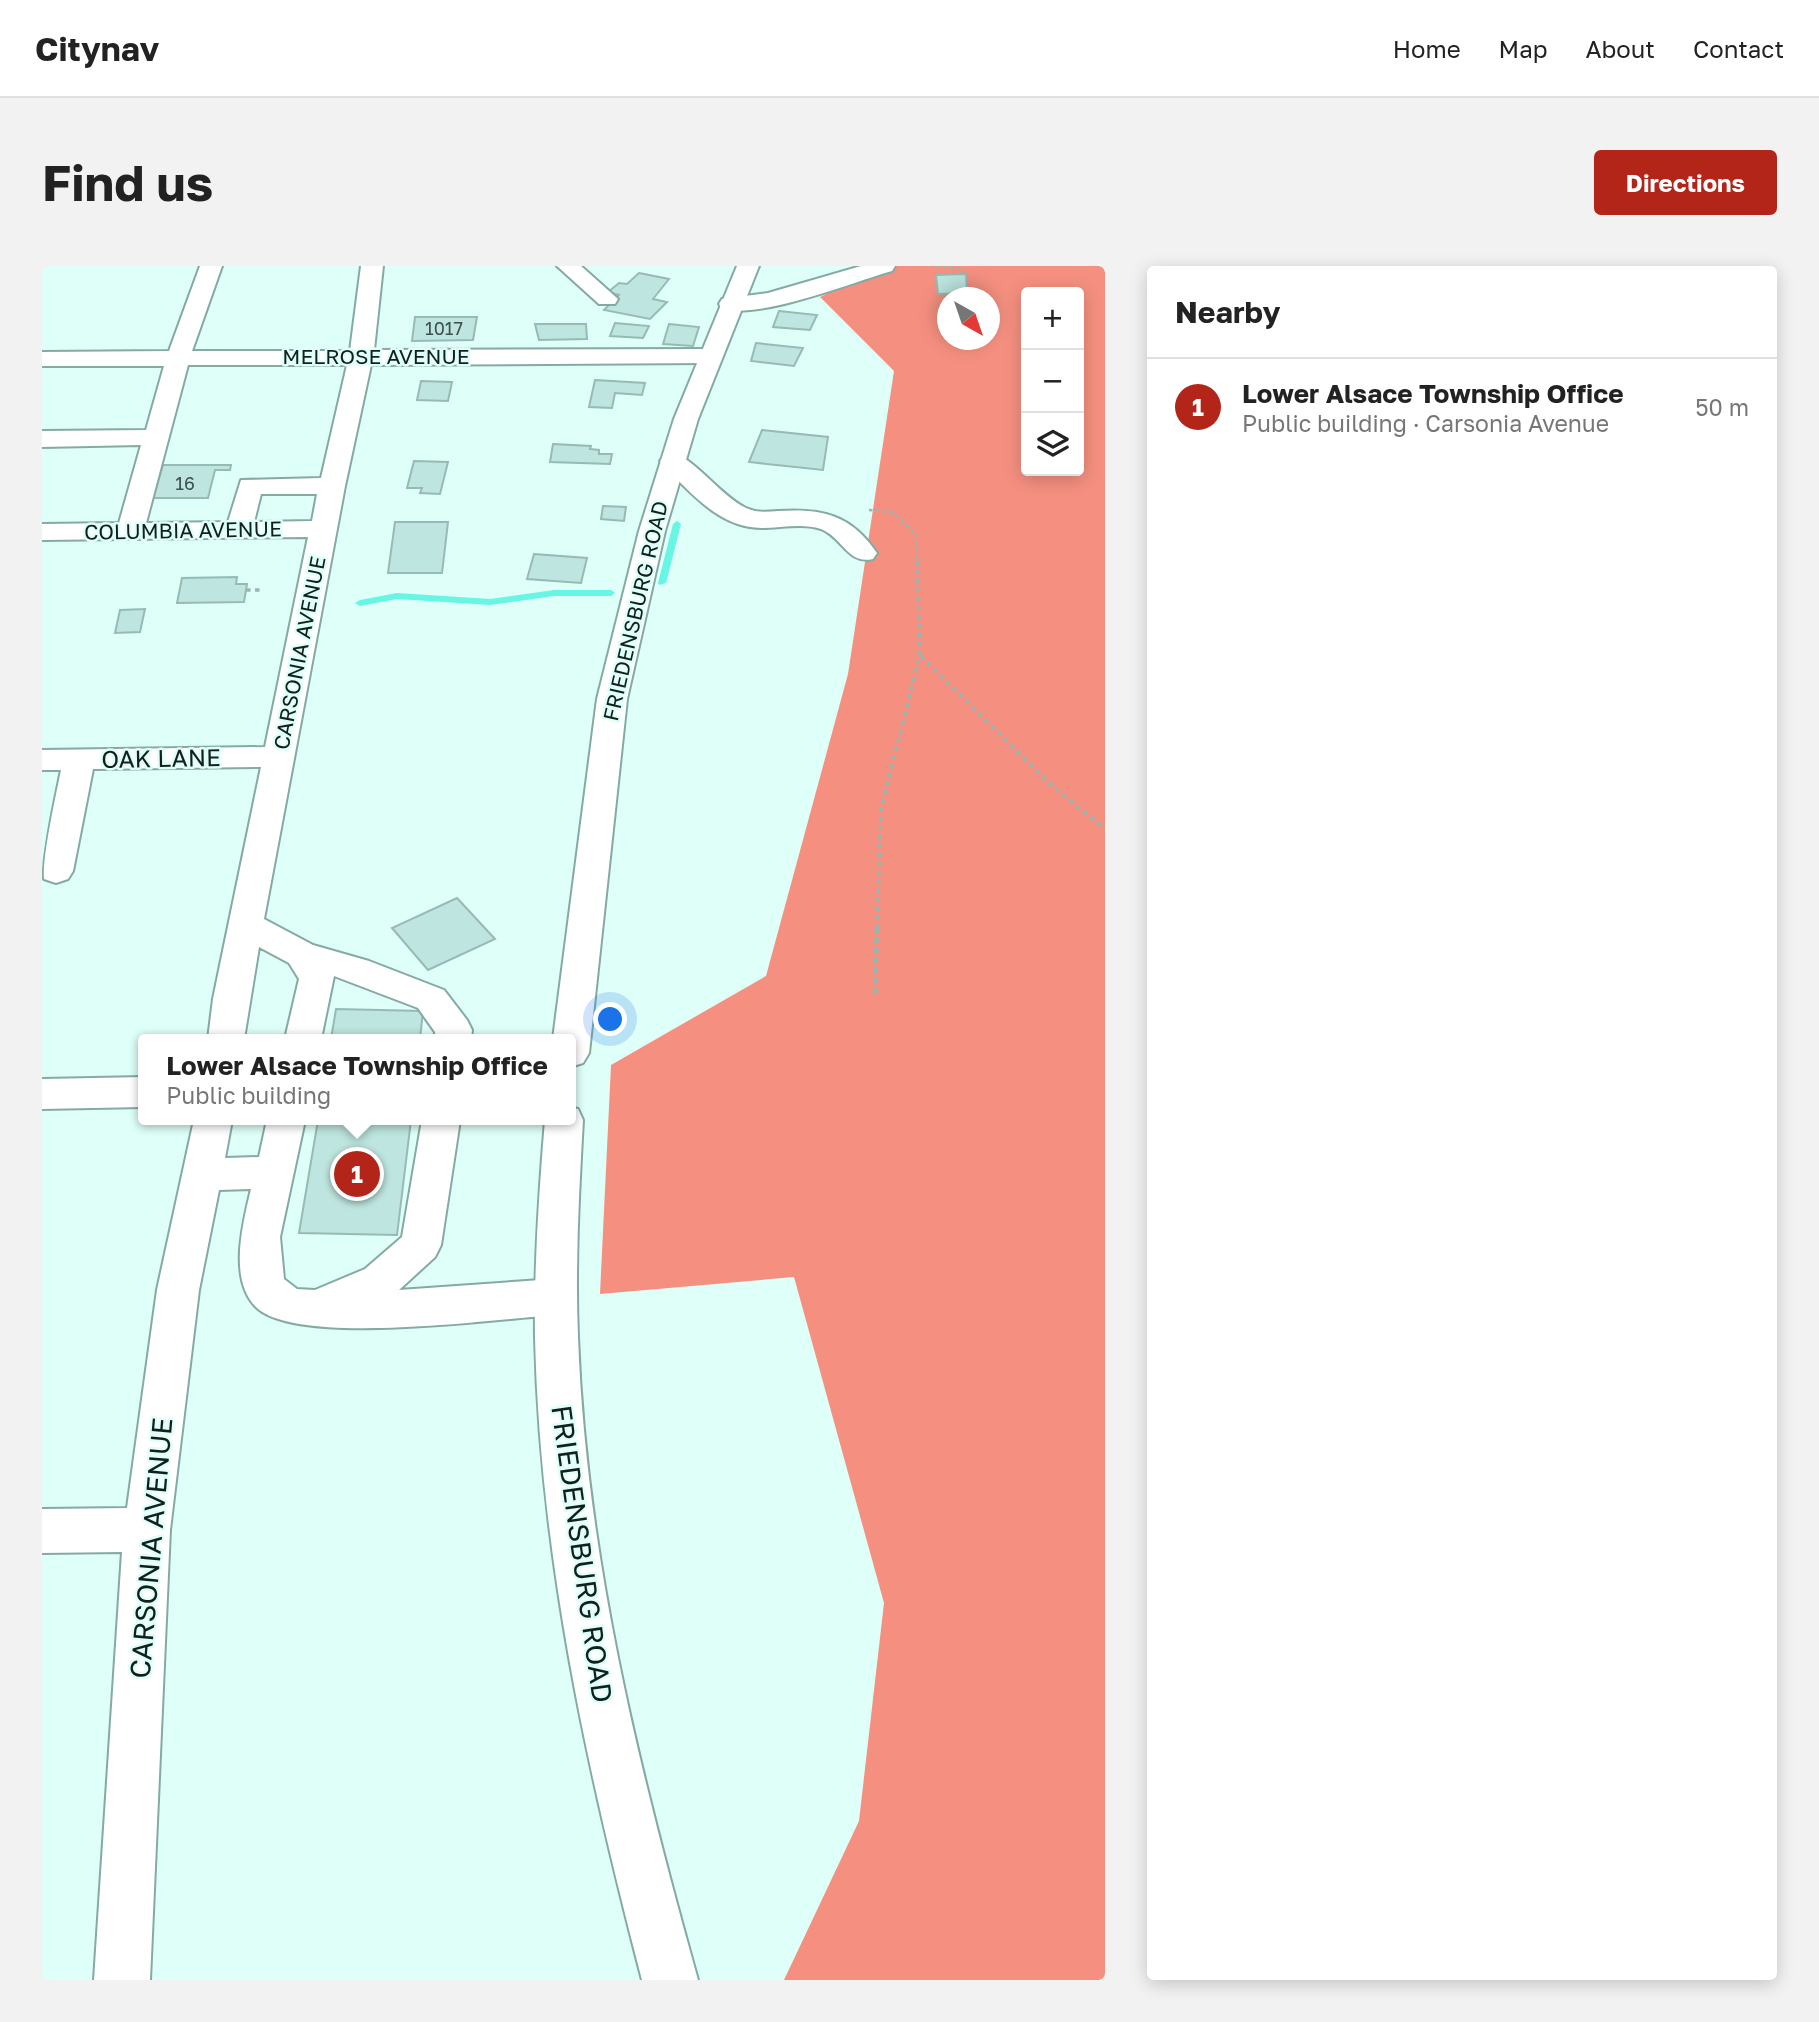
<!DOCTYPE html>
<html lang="en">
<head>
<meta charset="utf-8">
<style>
	:root { --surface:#fff; --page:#f2f2f2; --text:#222; --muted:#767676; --line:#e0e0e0; --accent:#b32519 }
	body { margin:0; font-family:"Golos Text",sans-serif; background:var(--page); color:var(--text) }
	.controls { position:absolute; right:21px; top:21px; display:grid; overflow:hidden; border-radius:7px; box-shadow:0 4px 18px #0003 }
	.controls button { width:63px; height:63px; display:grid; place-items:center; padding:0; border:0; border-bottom:2px solid var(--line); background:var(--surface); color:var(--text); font:35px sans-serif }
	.compass { position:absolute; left:895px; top:21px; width:63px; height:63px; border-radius:50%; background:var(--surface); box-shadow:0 4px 18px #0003; rotate:140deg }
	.you { position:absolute; left:569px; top:754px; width:24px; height:24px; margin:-18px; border:5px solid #fff; border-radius:50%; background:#1a73e8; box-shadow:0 0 0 10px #1a73e833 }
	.badge { display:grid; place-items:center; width:46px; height:46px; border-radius:50%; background:var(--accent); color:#fff; font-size:23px; font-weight:700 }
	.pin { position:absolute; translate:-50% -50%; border:4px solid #fff; box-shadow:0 2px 7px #0006 }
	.popup { position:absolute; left:96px; top:768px; width:438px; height:91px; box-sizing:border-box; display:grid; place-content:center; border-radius:7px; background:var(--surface); filter:drop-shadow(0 2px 5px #0005); font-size:23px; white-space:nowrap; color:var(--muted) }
	.popup b { font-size:26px; color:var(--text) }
	.popup::after { content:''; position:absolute; left:50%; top:100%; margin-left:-14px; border:14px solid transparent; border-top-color:var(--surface) }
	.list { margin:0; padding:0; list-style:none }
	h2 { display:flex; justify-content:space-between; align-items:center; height:91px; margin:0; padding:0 28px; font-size:30px }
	h2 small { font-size:23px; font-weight:400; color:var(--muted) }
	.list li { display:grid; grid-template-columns:46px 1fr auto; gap:21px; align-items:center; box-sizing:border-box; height:98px; padding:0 28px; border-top:2px solid var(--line) }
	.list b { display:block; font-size:26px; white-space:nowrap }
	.list p { margin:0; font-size:23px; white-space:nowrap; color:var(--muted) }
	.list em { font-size:23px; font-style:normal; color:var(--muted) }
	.icon { flex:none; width:38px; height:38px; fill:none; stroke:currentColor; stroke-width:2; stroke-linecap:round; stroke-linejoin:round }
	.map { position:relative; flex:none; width:1063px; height:1714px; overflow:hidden; border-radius:7px }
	header { display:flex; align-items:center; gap:42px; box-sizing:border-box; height:98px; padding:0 35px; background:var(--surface); border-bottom:2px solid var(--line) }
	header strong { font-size:33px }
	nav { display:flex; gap:38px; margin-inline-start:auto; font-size:24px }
	.intro { display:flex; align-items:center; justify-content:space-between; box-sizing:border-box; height:168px; padding:0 42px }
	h1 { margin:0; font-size:49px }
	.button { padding:18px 32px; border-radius:7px; background:var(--accent); color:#fff; font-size:24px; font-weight:700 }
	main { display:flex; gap:42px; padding:0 42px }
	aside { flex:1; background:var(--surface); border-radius:7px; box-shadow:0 4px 18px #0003 }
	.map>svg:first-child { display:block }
	.forest { fill:#f59080; fill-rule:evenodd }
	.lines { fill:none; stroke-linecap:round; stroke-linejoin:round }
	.stream { fill:#67f5e4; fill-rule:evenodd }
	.building { fill:#bee5df; stroke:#96bbb5; stroke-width:2 }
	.minor-casing { stroke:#85aaa4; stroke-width:4 }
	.major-casing { stroke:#85aaa4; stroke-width:4 }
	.path-far2 { stroke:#9bb5b0; stroke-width:2.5; stroke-dasharray:3.5 3.5; stroke-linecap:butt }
	.path-far1 { stroke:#9bb5b0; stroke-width:3.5; stroke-dasharray:4.5 4.5; stroke-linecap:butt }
	.path { stroke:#9bb5b0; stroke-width:4.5; stroke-dasharray:5 5; stroke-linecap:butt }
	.minor { fill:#fff; fill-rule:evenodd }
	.major { fill:#fff; fill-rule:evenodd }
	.labels { text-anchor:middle; stroke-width:5; stroke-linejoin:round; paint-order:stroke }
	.far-number-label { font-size:18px; fill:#3c504e }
	.far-street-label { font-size:21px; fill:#111f1d; stroke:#dffff9 }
	.street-label { font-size:24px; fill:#111f1d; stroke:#dffff9 }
	.near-street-label { font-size:28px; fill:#111f1d; stroke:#dffff9 }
</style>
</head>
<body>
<header>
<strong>Citynav</strong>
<nav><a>Home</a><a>Map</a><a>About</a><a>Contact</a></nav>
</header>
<div class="intro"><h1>Find us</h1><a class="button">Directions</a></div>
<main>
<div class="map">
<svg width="1063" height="1714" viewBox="0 0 1063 1714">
	<rect width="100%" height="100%" fill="#dffff9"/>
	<!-- forest -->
	<path class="forest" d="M 842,0 L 1063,0 L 1063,1714 L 742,1714 L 817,1555 L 842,1337 L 752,1011 L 558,1028 L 569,799 L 724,710 L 806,408 L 852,105 L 778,31 ZM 984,26 L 1037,26 L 1037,205 L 984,205 ZM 905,32 L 947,32 L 947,74 L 905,74 Z"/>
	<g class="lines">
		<!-- stream -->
		<path class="stream" d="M 635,255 L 639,258 L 624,317 L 617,319 L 616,317 L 631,258 Z
			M 512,324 L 569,324 L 573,327 L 569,330 L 512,330 L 448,339 L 355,333 L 318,340 L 313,337 L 318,334 L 355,327 L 448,333 Z"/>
	</g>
	<!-- building -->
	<path class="building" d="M 597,7 L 627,13 L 611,33 L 625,36 L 608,53 L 562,44 L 577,29 L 566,26 L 577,17 L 585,18 Z
		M 924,8 L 925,27 L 896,28 L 894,9 Z
		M 737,45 L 775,49 L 768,64 L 731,61 Z
		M 373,51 L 435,51 L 431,74 L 370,75 Z
		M 573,57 L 607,60 L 601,72 L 568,70 Z
		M 493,58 L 544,58 L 545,73 L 497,74 Z
		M 627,58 L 657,61 L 651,80 L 621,78 Z
		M 714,77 L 761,82 L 752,100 L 709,95 Z
		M 553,114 L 603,117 L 600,129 L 573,127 L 570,142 L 547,141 Z
		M 379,115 L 410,116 L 406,135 L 375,134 Z
		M 720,164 L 786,171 L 781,204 L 707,196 Z
		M 511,178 L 549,180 L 548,183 L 557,184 L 557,188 L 570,188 L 568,198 L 508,196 Z
		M 372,195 L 406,196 L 398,228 L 378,227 L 380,222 L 365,222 Z
		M 121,199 L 189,199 L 188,204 L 173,204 L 166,232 L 111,232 Z
		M 561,240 L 584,241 L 582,255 L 559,253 Z
		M 353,256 L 406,256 L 400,307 L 346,307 Z
		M 492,288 L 545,292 L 539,317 L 485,313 Z
		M 195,311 L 194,318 L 205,318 L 202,336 L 135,337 L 140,312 Z
		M 103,343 L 98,366 L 73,367 L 78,344 Z
		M 415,632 L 453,673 L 386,704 L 350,662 Z
		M 294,743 L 381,745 L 378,773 L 289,773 Z
		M 276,854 L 369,854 L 355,969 L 257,967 Z"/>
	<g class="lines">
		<defs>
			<path id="minor" d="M 158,0 L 180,0 L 150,85 L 308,85 L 319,0 L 341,0 L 332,84 L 668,83 L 676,85 L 680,90 L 676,95 L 668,97 L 329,99 L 303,220 L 222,653 L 271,679 L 327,695 L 402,724 L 425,754 L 430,764 L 429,773 L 393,773 L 393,766 L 376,742 L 292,710 L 279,773 L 243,773 L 257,713 L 247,697 L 217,681 L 202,773 L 166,773 L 171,733 L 219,501 L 51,503 L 31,605 L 26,613 L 14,617 L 2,613 C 0,591 14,529 19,504 L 0,504 L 0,484 L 223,481 L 266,271 L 0,274 L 0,258 L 77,257 L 99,179 L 0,181 L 0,165 L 104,164 L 122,100 L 0,100 L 0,86 L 127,85 ZM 146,99 L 305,99 L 279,212 L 199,214 L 186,256 L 104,257 ZM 219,228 L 275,228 L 270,255 L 212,256 Z
				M 515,0 L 539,0 L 576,33 L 573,38 L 557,38 Z
				M 819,0 L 853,0 L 850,5 C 808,17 720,53 680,43 L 677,38 L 680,33 L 726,27 Z
				M 631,187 C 653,193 679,230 704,242 C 715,247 725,246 736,245 C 781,242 809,249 835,287 L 831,293 C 806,299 801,272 779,263 C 760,257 739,262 720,262 C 678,262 649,227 622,200 L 618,195 L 622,190 Z
				M 102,811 L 102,841 L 0,843 L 0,813 Z
				M 152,854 L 190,854 L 183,892 L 217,891 L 225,854 L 263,854 L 238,971 L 242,1013 L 255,1023 L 273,1024 L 323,1003 L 360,971 L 380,854 L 418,854 L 399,979 L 393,991 L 357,1024 L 513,1013 L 528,1018 L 534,1031 L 528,1044 L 513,1049 C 454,1053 254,1081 214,1041 C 186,1013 201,957 209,923 L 177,924 L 157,1024 L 128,1264 L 108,1714 L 52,1714 L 80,1286 L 0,1287 L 0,1243 L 85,1242 L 115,1024 Z"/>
			<path id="major" d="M 695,0 L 717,0 L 656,153 L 623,265 L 585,433 L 547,787 L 541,797 L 528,801 L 528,773 L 511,773 L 555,433 L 597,265 L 632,153 Z
				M 528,841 L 536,843 L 541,854 C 537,926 533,998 536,1071 C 544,1290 597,1504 656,1714 L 600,1714 C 545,1504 498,1290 493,1071 C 492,999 497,926 503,854 L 528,854 Z"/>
		</defs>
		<!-- minor casing -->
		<use href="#minor" class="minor-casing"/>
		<!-- major casing -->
		<use href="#major" class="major-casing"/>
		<!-- path-far2 -->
		<path class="path-far2" d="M 894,0 L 919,3 L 920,8
			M 827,244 L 850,246 L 874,268 L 875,294"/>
		<!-- path-far1 -->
		<path class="path-far1" d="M 204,324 L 218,324
			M 879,390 L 1008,518 L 1063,563
			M 835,663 L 839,543 L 878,389 L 875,292"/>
		<!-- path -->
		<path class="path" d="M 833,727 L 835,661"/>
		<!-- minor -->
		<use href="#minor" class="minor"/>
		<!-- major -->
		<use href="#major" class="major"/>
	</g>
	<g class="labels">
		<!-- far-number labels -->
		<g class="far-number-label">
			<text x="402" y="69">1017</text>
			<text x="143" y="224">16</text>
		</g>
		<!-- far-street labels -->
		<g class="far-street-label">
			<text x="334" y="98">MELROSE AVENUE</text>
			<text transform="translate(141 265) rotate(-1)" y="7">COLUMBIA AVENUE</text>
			<text transform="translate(594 345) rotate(-77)" y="7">FRIEDENSBURG ROAD</text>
			<text transform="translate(258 387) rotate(-79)" y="7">CARSONIA AVENUE</text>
		</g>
		<!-- street labels -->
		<g class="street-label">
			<text transform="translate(119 493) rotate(-1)" y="8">OAK LANE</text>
		</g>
		<!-- near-street labels -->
		<g class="near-street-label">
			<text transform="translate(109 1282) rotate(-85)" y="10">CARSONIA AVENUE</text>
			<text transform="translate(540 1288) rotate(82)" y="10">FRIEDENSBURG ROAD</text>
		</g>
	</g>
</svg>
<div class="controls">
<button>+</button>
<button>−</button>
<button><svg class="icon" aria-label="layers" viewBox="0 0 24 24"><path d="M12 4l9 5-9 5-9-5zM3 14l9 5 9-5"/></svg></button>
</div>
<svg class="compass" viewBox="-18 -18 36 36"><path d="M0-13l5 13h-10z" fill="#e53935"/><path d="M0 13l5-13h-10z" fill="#767676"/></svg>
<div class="you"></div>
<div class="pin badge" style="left:315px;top:908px">1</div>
<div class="popup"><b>Lower Alsace Township Office</b>Public building</div>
</div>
<aside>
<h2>Nearby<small></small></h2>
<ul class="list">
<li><span class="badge">1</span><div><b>Lower Alsace Township Office</b><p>Public building · Carsonia Avenue</p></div><em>50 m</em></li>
</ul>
</aside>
</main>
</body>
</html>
